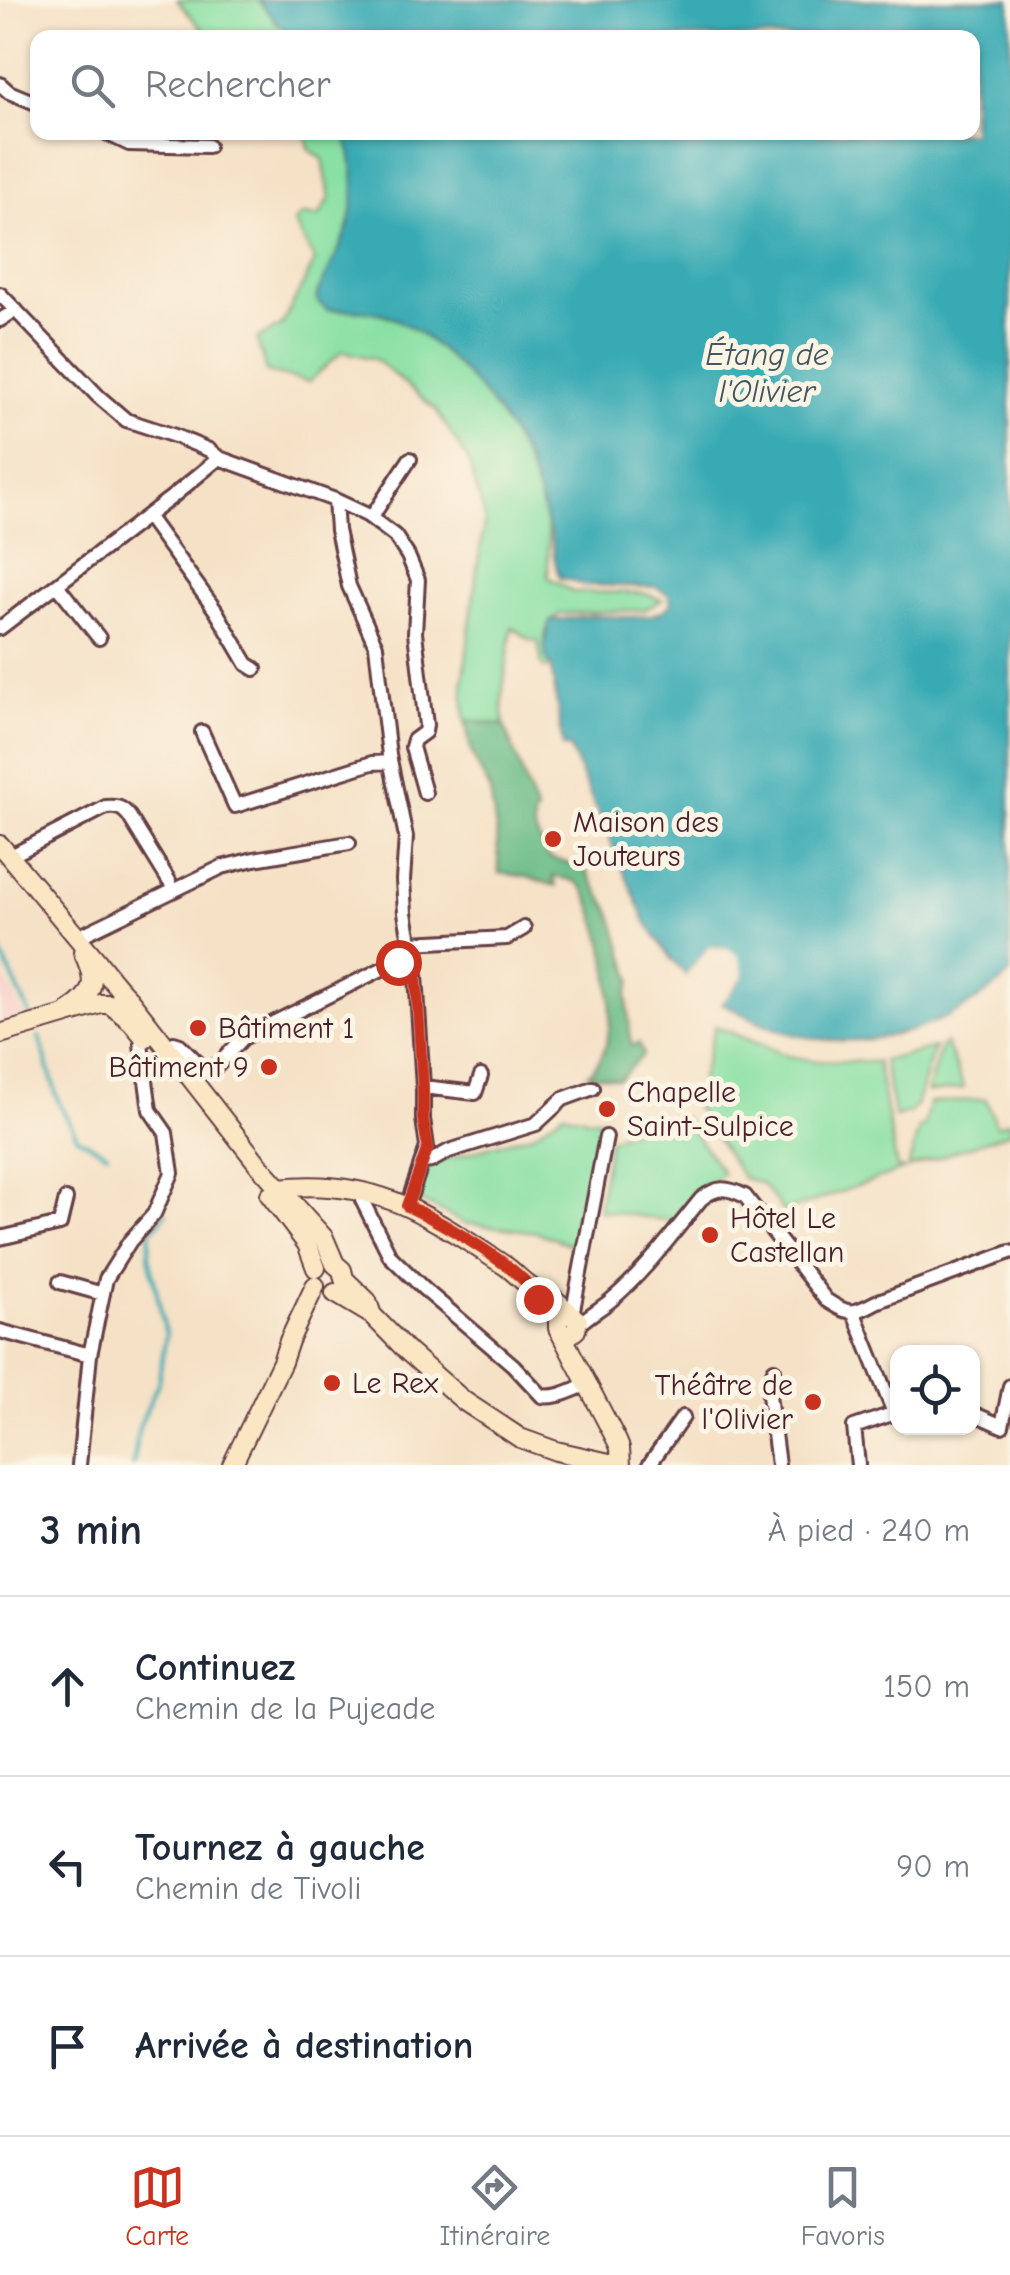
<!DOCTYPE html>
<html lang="fr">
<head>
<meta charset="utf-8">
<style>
	:root { --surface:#fff; --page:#f2f2f3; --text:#1f2937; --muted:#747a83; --line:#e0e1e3; --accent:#c8321e }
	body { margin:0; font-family:"Comic Neue",sans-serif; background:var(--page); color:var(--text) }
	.controls { position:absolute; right:30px; bottom:30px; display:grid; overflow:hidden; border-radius:20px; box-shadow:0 2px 8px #0004 }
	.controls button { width:90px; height:90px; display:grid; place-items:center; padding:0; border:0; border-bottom:2px solid var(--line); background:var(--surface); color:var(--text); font:50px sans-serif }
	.stop { position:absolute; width:30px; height:30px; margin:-22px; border:8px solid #c8321e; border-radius:50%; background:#fff }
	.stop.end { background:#c8321e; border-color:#fff; box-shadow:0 2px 10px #0008 }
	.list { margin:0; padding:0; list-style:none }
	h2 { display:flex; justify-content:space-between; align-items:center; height:130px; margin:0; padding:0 40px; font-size:42px }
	h2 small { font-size:32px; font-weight:400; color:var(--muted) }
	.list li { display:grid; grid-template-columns:65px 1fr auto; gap:30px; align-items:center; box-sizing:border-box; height:180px; padding:0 40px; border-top:2px solid var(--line) }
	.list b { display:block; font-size:38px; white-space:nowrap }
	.list p { margin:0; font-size:32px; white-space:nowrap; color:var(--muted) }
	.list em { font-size:32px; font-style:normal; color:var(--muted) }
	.icon { flex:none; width:55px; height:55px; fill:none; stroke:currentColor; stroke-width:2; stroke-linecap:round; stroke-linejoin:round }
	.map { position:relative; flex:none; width:1010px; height:1465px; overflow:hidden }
	.search { position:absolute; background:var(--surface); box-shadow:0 2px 8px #0004; left:30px; right:30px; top:30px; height:110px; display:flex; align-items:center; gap:25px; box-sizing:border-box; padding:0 35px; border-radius:20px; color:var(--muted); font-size:38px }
	.sheet { height:670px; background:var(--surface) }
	nav { display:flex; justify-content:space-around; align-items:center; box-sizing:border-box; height:140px; border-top:2px solid var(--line); background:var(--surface); font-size:28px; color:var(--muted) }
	nav a { display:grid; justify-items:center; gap:5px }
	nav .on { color:var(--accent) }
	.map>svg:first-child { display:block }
	.built { fill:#f7d0cc }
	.green { fill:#89e0a4; stroke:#6a8068; stroke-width:2.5 }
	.forest { fill:#6ebe8a; stroke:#5c6e5a; stroke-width:2.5 }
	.water { fill:#39aab4; stroke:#426470; stroke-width:2.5 }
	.pier { fill:#f5e1c6 }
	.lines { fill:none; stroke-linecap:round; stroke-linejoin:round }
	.stream { stroke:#39aab4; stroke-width:4 }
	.street-casing { stroke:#643c42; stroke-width:18 }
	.secondary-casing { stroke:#643c42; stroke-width:22 }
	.street { stroke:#fff; stroke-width:12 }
	.secondary { stroke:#fbe6c4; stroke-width:18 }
	.route { stroke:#c8321e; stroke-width:12 }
	.poi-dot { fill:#c8321e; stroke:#fcf5e5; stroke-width:4 }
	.labels { text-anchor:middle; stroke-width:10; stroke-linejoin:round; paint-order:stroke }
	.poi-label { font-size:30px; fill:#4a1f2b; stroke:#fcf5e5; text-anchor:start }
	.water-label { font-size:32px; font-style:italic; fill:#435762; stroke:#fcf5e5 }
</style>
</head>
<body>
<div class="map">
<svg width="1010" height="1465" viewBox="0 0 1010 1465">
	<rect width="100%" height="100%" fill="#fcf5e5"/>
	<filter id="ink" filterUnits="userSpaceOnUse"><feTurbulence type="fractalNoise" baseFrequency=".01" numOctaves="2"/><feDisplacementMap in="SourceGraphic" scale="20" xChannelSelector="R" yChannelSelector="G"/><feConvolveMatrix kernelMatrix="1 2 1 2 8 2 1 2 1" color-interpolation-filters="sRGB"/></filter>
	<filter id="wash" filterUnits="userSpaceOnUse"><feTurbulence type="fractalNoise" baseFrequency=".0048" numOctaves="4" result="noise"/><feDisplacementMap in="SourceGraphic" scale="40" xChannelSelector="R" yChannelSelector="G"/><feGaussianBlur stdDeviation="2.25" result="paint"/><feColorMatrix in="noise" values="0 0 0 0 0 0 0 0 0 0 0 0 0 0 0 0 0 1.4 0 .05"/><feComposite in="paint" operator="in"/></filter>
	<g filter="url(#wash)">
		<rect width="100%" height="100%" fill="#f5e1c6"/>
		<!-- built -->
		<path class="built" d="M 0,968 L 24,1016 L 0,1023 Z"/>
		<!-- green -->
		<path class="green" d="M 177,0 L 258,0 L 277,23 L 293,37 L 209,37 Z
			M 306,133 L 344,133 C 356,162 358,206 345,236 C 337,256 326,275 317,294 L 318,302 L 327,310 C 347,310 369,309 388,316 C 432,333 480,386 505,424 C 524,453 539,490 546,523 C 550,540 548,560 548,577 L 573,592 L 643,593 L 662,600 L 644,610 L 559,614 C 542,626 542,647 551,665 L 546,668 L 542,666 L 538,641 L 530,640 L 512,627 L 502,696 L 504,725 L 465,720 L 463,684 L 477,569 L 485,518 L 468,460 L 436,410 L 375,359 L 342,351 L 309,382 L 266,372 L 257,339 L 282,325 L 315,261 L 294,222 L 302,215 L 319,217 L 330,198 L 323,159 L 309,149 Z
			M 715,1026 L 788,1056 L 817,1061 L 877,1062 L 897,1168 L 903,1170 L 784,1212 L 762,1184 L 743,1178 L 694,1105 Z
			M 946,1043 L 964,1088 L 927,1093 L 941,1046 Z
			M 934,1048 L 916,1106 L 910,1113 L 895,1117 L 883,1061 Z
			M 986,1099 L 997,1126 L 1010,1121 L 1010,1132 L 908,1168 L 919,1128 L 924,1127 L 929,1103 Z
			M 564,1112 L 570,1115 L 583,1116 L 584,1118 L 605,1120 L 592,1181 L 586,1184 L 583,1194 L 588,1201 L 579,1248 L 537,1232 L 464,1223 L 416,1199 L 430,1164 L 533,1134 Z
			M 683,1117 L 723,1173 L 695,1196 L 671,1221 L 598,1210 L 609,1139 L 635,1130 L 643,1122 Z"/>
		<!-- forest -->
		<path class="forest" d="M 465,720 L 504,725 L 537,813 L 534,815 L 534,829 L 548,857 L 585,869 L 611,912 L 632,980 L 627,995 L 631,1046 L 639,1043 L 643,1055 L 619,1079 L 588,1074 C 624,1044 610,955 595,916 C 591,906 589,894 582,887 C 574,879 564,878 553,877 L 556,886 L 527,877 L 499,873 L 497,835 L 490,791 L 472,754 Z"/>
		<!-- water -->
		<path class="water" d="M 258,0 L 1010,0 L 1010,974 C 951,1029 864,1055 785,1032 C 763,1025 742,1014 722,1003 L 744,975 L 728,948 L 709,947 L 686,975 L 670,958 L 646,922 L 569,747 L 563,747 L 551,665 C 540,654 546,634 550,621 C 564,619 578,617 591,616 C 616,615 653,624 671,604 L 669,595 L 656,587 L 583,585 L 566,579 L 561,579 C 554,567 555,556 552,542 C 548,522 534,480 526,461 C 502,409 442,338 389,316 C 369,309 347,310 327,310 L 318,302 L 317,294 C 326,275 337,256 345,236 C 358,206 356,162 344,133 L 972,132 L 972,38 L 293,37 L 277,23 Z"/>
		<!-- pier -->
		<path class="pier" d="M 709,947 L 728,948 L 739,957 L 744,975 L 722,1003 L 718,1000 L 738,974 L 734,960 L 726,953 L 711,952 L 690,978 L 686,975 Z"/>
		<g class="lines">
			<!-- stream -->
			<path class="stream" d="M 0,951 L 32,1019
				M 39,1037 L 59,1103 L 78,1138 L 107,1153
				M 133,1465 L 139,1427 L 158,1383 L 166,1335 L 149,1256 L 150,1233 L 166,1213"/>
		</g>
	</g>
	<g filter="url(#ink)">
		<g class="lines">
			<defs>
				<path id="street" d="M 0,84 L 9,92 L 38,104
					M 104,132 L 129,144 L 208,146
					M 0,294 L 98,396 L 126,420 L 175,436 L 209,450 L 219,458 L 335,500 L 367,515 L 395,536 L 408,556 L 418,580 L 415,633 L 426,725 L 425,732 L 414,740 L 412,747 L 425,793
					M 0,320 L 16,310
					M 335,500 L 337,530 L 349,586 L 376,646 L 389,755 L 406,837 L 403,880 L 405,913 L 416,975 L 423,1087 L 423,1119 L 427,1147 L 407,1206
					M 147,516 L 216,611 L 247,664 L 255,669
					M 371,518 L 410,459
					M 57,585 L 99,638
					M 0,628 L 172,497 L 219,458
					M 202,732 L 235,806 L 372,763 L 390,762
					M 9,857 L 106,807 C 117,806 122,807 129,816 L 169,881
					M 76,938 L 222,867 L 254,859 L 349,843
					M 410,943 L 507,938 L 524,928
					M 167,1047 L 174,1043 L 180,1045 L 203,1068 L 217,1066 L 243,1038 L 398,961 L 413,957
					M 423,1087 L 475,1093 L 481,1076
					M 424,1162 L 431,1161 L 449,1151 L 536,1124 L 563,1099 L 593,1088
					M 365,1192 L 362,1200 L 390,1256 L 424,1289 L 513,1365 L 542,1396 C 557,1399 574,1389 588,1384
					M 0,1238 L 60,1224 L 66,1199
					M 60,1282 L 103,1294
					M 854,1313 L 894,1413
					M 572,1315 L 606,1137
					M 578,1325 C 589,1315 600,1309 610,1301 C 645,1272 673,1233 701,1199 C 717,1186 727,1187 745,1196 L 826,1300 C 849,1315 852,1315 876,1302 L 1010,1252
					M 0,1331 L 90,1355
					M 774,1370 L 768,1387 L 778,1465
					M 972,1413 L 1002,1426 L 1010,1386
					M 79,1465 L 90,1355 L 106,1279 L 130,1241 L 154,1214 L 172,1173 L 166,1133 L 150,1110 L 141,1044 L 146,1038
					M 649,1465 L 683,1417
					M 858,1465 L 854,1427 L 898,1412"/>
				<path id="secondary" d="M 0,845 L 97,961 C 108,975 116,987 129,999 L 258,1164 L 324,1238 L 335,1264 L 342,1270 L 344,1279 L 367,1301 L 372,1315
					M 110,1004 L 132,1022 L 145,1038
					M 70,1010 C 97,992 96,979 83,952
					M 0,1034 L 101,1004 L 110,1004
					M 278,1188 C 376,1177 426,1214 504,1265 C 515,1272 523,1283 534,1289 C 538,1291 544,1291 548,1294 C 556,1300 564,1308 571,1314
					M 270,1195 L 307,1244 L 316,1268
					M 335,1293 L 372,1315 L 408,1352 L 464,1401 L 520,1438 L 556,1451 L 618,1465
					M 571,1334 L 576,1330 L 578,1321 L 571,1314 L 565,1314 L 558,1321 L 558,1328 L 617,1441 L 620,1448 L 621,1465
					M 232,1465 L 282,1362 L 289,1341 L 315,1286"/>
			</defs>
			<!-- street casing -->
			<use href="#street" class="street-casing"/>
			<!-- secondary casing -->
			<use href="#secondary" class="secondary-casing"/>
			<!-- street -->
			<use href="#street" class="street"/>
			<!-- secondary -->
			<use href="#secondary" class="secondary"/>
		</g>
	</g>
	<g class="lines" filter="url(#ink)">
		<!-- route -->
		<path class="route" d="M 398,962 L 413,957 L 416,975 L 423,1087 L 423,1119 L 428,1147 L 407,1206 C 436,1219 528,1271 538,1299"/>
	</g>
	<!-- markers -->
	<g class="poi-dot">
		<circle cx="553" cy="839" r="10"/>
		<circle cx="198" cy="1028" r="10"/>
		<circle cx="269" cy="1067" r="10"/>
		<circle cx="607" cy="1109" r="10"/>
		<circle cx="710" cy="1235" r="10"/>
		<circle cx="332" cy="1383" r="10"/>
		<circle cx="813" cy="1402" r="10"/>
	</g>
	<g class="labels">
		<!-- poi labels -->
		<g class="poi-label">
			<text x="573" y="832">Maison des<tspan x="573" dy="34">Jouteurs</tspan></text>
			<text x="218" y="1038">Bâtiment 1</text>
			<text x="249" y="1077" text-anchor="end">Bâtiment 9</text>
			<text x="627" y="1102">Chapelle<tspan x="627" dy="34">Saint-Sulpice</tspan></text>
			<text x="730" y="1228">Hôtel Le<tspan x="730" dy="34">Castellan</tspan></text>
			<text x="352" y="1393">Le Rex</text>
			<text x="793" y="1395" text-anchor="end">Théâtre de<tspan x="793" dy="34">l'Olivier</tspan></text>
		</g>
		<!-- water labels -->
		<g class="water-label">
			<text x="767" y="365">Étang de<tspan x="767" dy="37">l'Olivier</tspan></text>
		</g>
	</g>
</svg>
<div class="controls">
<button><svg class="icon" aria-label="locate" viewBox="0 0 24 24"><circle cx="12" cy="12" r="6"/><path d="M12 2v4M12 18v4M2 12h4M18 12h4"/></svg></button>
</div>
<div class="stop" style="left:398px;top:962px"></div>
<div class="stop end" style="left:538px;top:1299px"></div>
<div class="search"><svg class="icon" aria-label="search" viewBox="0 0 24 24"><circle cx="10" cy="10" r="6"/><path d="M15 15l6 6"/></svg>Rechercher</div>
</div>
<section class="sheet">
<h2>3 min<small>À pied · 240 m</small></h2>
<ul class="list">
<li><svg class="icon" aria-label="ahead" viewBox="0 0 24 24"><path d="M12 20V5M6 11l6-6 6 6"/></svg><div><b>Continuez</b><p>Chemin de la Pujeade</p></div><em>150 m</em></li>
<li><svg class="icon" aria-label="left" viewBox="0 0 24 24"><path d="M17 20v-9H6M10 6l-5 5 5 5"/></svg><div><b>Tournez à gauche</b><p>Chemin de Tivoli</p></div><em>90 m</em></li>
<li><svg class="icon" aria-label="arrive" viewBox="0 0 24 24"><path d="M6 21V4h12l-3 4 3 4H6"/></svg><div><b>Arrivée à destination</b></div></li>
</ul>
</section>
<nav>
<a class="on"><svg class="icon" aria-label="map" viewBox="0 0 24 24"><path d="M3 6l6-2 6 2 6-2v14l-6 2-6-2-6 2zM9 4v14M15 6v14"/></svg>Carte</a>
<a><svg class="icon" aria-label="directions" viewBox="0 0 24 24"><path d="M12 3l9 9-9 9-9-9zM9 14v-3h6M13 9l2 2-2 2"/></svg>Itinéraire</a>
<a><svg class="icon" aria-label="saved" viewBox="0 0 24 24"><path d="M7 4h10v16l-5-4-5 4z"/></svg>Favoris</a>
</nav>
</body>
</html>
